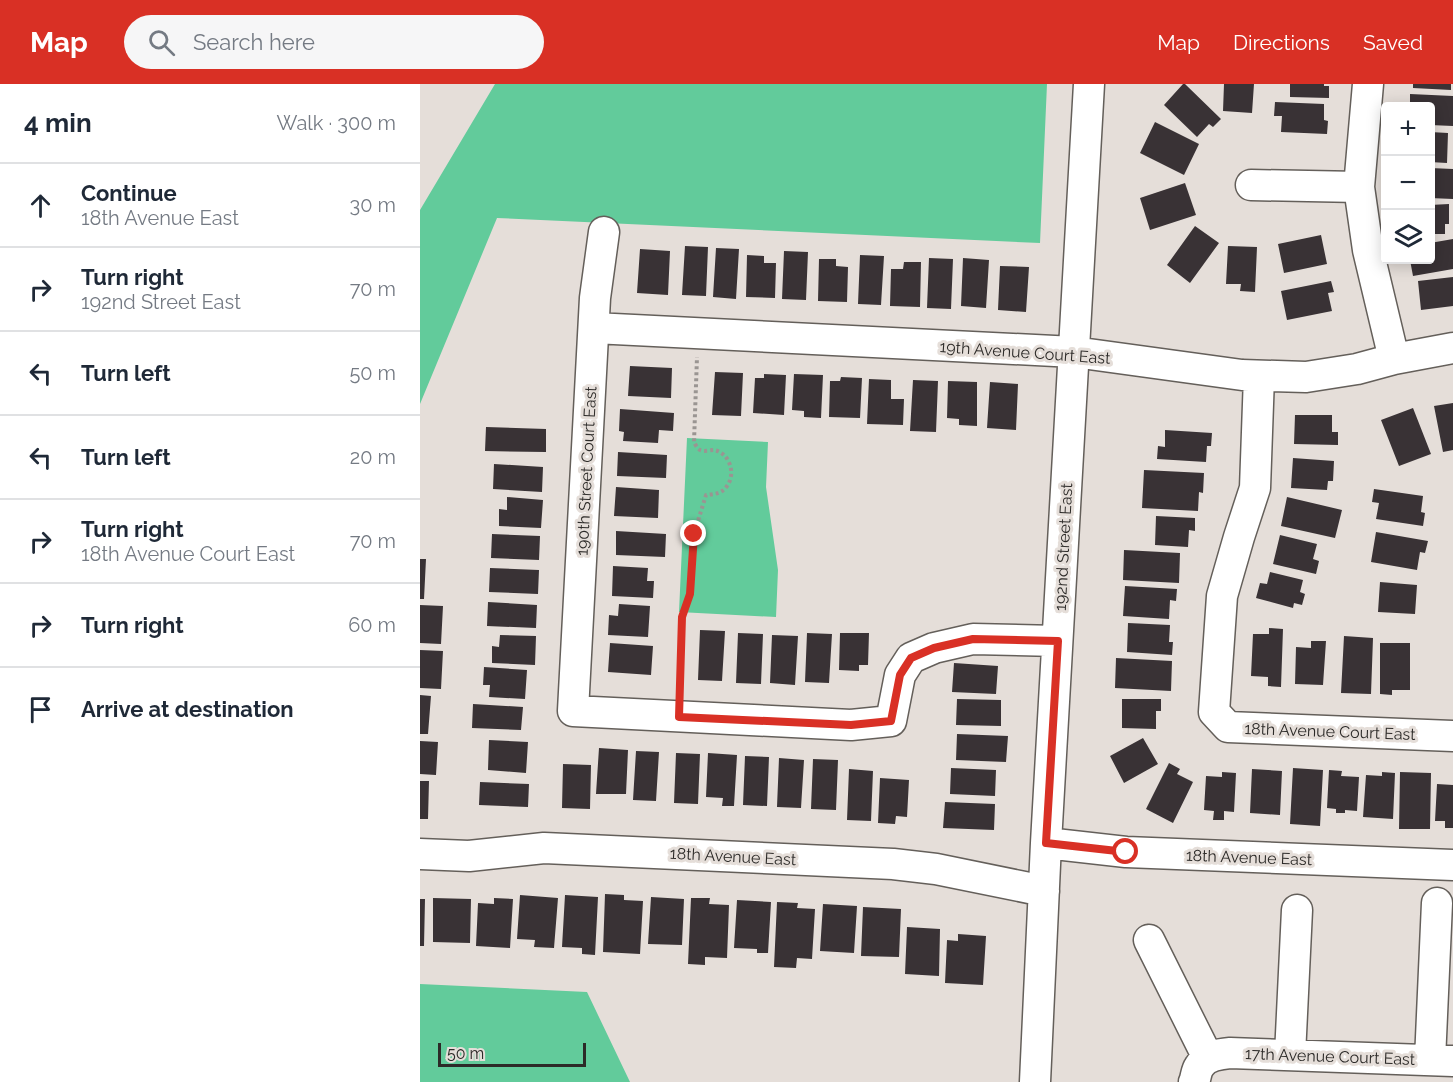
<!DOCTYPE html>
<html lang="en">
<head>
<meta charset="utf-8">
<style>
	:root { --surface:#fff; --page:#f6f6f7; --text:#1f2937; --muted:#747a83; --line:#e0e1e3; --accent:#d93025 }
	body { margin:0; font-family:Raleway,sans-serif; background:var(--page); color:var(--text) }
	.controls { position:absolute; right:18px; top:18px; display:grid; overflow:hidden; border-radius:6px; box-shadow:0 3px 15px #0003 }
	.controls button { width:54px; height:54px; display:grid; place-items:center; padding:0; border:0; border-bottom:2px solid var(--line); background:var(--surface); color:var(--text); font:30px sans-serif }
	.scale { position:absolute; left:18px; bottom:15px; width:148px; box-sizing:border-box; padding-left:6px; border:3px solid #2c2a28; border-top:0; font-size:16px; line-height:21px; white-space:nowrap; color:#2c2a28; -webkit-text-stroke:4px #e5ded9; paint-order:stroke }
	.stop { position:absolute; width:18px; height:18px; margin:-14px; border:4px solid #d93025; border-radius:50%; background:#fff }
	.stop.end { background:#d93025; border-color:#fff; box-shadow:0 2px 6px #0008 }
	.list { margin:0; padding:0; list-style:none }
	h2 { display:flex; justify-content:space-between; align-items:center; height:78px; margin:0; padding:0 24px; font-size:26px }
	h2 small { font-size:20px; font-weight:400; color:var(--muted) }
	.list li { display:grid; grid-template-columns:39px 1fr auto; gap:18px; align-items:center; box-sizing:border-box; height:84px; padding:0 24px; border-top:2px solid var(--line) }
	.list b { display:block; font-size:22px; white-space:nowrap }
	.list p { margin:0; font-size:20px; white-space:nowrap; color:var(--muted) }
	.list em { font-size:20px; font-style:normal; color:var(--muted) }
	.icon { flex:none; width:33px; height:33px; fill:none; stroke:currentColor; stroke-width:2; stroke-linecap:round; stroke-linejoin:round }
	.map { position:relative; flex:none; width:1033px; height:998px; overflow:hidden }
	header { display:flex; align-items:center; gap:36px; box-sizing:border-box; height:84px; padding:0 30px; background:var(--accent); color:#fff }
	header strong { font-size:28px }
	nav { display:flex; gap:33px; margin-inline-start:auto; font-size:21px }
	.search { width:420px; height:54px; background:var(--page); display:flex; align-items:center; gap:15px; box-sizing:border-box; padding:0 21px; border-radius:33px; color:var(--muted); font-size:22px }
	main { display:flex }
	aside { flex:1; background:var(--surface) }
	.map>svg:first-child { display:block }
	.green { fill:#62cb9b }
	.building { fill:#393235 }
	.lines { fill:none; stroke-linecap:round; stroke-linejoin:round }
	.minor-casing { stroke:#645f5a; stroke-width:33 }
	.path { stroke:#9a9592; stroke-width:4; stroke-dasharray:3 3; stroke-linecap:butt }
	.minor { stroke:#fff; stroke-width:30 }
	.route { stroke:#d93025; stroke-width:8 }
	.labels { text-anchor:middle; stroke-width:6; stroke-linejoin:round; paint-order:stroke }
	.street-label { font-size:16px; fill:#2c2a28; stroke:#e5ded9 }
</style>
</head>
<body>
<header>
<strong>Map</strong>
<div class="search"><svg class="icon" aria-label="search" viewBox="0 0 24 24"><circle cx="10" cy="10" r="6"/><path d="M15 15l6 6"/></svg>Search here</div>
<nav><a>Map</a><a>Directions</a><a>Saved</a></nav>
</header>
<main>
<aside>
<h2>4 min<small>Walk · 300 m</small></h2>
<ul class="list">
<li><svg class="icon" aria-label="ahead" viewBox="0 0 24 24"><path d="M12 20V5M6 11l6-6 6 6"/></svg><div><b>Continue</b><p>18th Avenue East</p></div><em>30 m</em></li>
<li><svg class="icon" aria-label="right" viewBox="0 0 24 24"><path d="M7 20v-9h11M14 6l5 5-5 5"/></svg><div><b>Turn right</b><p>192nd Street East</p></div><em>70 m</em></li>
<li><svg class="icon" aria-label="left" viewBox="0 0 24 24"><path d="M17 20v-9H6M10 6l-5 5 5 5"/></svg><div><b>Turn left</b></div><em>50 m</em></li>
<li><svg class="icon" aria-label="left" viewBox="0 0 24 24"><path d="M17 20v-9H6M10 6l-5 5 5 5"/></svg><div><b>Turn left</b></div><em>20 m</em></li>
<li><svg class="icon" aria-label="right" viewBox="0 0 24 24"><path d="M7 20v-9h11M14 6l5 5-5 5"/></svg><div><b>Turn right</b><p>18th Avenue Court East</p></div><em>70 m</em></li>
<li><svg class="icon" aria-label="right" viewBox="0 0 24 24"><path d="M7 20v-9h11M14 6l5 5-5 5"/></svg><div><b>Turn right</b></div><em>60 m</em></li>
<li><svg class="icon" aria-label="arrive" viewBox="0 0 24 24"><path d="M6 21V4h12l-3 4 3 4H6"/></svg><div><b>Arrive at destination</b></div></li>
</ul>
</aside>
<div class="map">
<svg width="1033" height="998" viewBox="0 0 1033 998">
	<rect width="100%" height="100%" fill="#e5ded9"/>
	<!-- green -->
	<path class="green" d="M 75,0 L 627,0 L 620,159 L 77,134 L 0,320 L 0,126 Z
		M 267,354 L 348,358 L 346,403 L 358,486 L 356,533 L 259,528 Z
		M 0,900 L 167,908 L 210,998 L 0,998 Z"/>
	<!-- building -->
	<path class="building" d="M 763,0 L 765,0 L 801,35 L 793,43 L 789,40 L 777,53 L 744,21 Z
		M 804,0 L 834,0 L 832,29 L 803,27 Z
		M 870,0 L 904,0 L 904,2 L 909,2 L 909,14 L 870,13 Z
		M 993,0 L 1031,0 L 1031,6 L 993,4 Z
		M 990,10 L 1033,12 L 1033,42 L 1010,41 L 1010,22 L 990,22 Z
		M 855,18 L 904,20 L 904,36 L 908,37 L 907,50 L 861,48 L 862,32 L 854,32 Z
		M 735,38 L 779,60 L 764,91 L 720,69 Z
		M 1010,48 L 1028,49 L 1027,79 L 1010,78 Z
		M 1010,84 L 1033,85 L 1033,115 L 1010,114 Z
		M 765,99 L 776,131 L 730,146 L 720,114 Z
		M 1029,120 L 1029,140 L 1025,140 L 1025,150 L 1010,150 L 1010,121 Z
		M 775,142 L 799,159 L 770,199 L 747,181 Z
		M 901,151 L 907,180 L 864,189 L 858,160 Z
		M 1033,155 L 1033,185 L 993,192 L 990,176 L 1010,176 L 1010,159 Z
		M 265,162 L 288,163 L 286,212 L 262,211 Z
		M 808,162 L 837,163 L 835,208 L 820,207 L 821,200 L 806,200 Z
		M 296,164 L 319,165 L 316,215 L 293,213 Z
		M 220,165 L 250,167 L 248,211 L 217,209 Z
		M 364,167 L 388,168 L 386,216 L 362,215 Z
		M 327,171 L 344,172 L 344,179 L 356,179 L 355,214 L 326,213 Z
		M 440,171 L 464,172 L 461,221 L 438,220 Z
		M 509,174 L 533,175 L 531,225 L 507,224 Z
		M 543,174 L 569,176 L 566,224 L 541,222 Z
		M 399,175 L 416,175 L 416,182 L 428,183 L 427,218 L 398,217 Z
		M 484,178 L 501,178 L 500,223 L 470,222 L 471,185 L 483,185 Z
		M 580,182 L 609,183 L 606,228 L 578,226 Z
		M 1033,193 L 1033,222 L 1001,226 L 998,197 Z
		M 911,197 L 914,208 L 908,209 L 912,227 L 867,236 L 861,207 Z
		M 210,282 L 252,284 L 251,314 L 208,312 Z
		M 295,288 L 323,289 L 321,332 L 292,331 Z
		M 344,290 L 366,291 L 364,331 L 333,329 L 335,294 L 344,294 Z
		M 374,290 L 403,291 L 401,334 L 384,333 L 384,327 L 372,326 Z
		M 421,293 L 442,294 L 440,334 L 409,333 L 410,297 L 420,297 Z
		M 449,295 L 471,296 L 471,315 L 484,315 L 483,341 L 447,340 Z
		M 493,296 L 518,297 L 516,348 L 490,347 Z
		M 528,297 L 557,298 L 557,342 L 539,341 L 539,335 L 527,334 Z
		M 570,298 L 598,300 L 596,346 L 567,344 Z
		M 1033,319 L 1033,366 L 1023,368 L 1014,322 Z
		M 993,324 L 1011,370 L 979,382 L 961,336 Z
		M 200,325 L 254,329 L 253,347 L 239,346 L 238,359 L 203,357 L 204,348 L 199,347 Z
		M 875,331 L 912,331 L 912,348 L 918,348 L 918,361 L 874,360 Z
		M 66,343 L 126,345 L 126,368 L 65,367 Z
		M 745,346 L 792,349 L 791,362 L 787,362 L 786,378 L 737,375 L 738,362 L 745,363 Z
		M 198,368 L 247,371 L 246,394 L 197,392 Z
		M 873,374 L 914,377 L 913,397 L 908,397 L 907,406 L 871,404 Z
		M 74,380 L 123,383 L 122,408 L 73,405 Z
		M 724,386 L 784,389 L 783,409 L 779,408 L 778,427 L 722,424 Z
		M 196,403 L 239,406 L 238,434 L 194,432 Z
		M 954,405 L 1003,412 L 1001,428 L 1005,429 L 1003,442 L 956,435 L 959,419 L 952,418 Z
		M 87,413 L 123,416 L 121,444 L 79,442 L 79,425 L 87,426 Z
		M 867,413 L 922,426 L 915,454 L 861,442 Z
		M 736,432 L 775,434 L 775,447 L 769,446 L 768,463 L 735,461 Z
		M 196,447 L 246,450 L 245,473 L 196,471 Z
		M 956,448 L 1008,457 L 1005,469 L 1000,468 L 997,486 L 951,478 Z
		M 72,450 L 120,452 L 119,476 L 71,474 Z
		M 860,451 L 897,460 L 893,475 L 899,477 L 896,490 L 853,480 Z
		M 704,466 L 760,469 L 759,499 L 703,496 Z
		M 0,475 L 6,475 L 4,515 L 0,515 Z
		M 193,482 L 228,484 L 227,497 L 234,497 L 233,514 L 192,512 Z
		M 70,484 L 119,486 L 118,510 L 69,508 Z
		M 850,488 L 883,496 L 880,508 L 885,510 L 882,521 L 874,519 L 873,524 L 836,514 L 840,499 L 847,500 Z
		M 960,498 L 997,501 L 995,530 L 958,528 Z
		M 705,502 L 757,505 L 756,517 L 750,516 L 749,535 L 703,532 Z
		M 68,518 L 117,521 L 116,544 L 67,542 Z
		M 199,520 L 230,522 L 228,553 L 188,551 L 189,531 L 198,532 Z
		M 0,521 L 23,522 L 21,560 L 0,559 Z
		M 708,539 L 750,541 L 749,558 L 753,558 L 752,571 L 707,568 Z
		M 849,544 L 863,545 L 861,603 L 848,602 L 848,593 L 831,592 L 833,550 L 849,550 Z
		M 280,546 L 305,547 L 302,597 L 278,596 Z
		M 318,549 L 343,550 L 341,600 L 316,599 Z
		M 387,549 L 412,550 L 409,599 L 385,598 Z
		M 420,549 L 449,549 L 448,581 L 439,581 L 439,587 L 419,586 Z
		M 80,551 L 116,552 L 115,581 L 72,579 L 72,562 L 79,563 Z
		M 352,551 L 378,552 L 375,601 L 350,599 Z
		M 924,552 L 953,554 L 951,610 L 921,609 Z
		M 891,557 L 906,557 L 903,601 L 875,600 L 876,563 L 891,564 Z
		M 190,559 L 233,562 L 231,591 L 188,588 Z
		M 960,559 L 990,559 L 990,606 L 972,606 L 972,611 L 960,610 Z
		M 0,566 L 23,567 L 21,605 L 0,604 Z
		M 696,574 L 752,577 L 751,607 L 695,604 Z
		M 534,579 L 578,582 L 576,610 L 532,608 Z
		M 64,583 L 107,586 L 105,615 L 69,613 L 70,601 L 63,601 Z
		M 0,611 L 11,612 L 8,650 L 0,650 Z
		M 537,615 L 581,616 L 581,642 L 536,641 Z
		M 702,615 L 741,615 L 741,627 L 736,627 L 736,645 L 702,644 Z
		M 53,620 L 103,623 L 101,646 L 52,644 Z
		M 537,650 L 588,652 L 586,678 L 536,676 Z
		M 723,654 L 738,680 L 704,699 L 690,672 Z
		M 69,656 L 108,658 L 106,689 L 68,686 Z
		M 0,657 L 18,658 L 16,691 L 0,690 Z
		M 179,664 L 208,666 L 206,710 L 176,710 Z
		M 216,667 L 239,668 L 236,717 L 213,716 Z
		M 256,669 L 280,670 L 278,720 L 254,719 Z
		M 288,669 L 317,671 L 314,722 L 302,722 L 303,714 L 286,713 Z
		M 325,672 L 349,673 L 347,722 L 323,721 Z
		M 359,674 L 384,676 L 381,724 L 357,723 Z
		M 393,675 L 418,676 L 416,726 L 391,725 Z
		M 749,679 L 760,685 L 757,690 L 773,698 L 753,739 L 726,725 Z
		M 143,680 L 171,681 L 170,725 L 142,724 Z
		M 531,684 L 576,686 L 575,712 L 530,710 Z
		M 873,684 L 903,686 L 900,742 L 870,740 Z
		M 429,685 L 453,687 L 451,737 L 427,736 Z
		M 832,685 L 862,687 L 860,731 L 830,729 Z
		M 909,686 L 922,687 L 921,692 L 939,693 L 937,727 L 925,726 L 925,729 L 916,729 L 916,725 L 907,724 Z
		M 802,688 L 816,689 L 814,728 L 804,727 L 804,736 L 793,736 L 794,727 L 784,726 L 786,692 L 802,693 Z
		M 962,688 L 975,689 L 973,735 L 943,733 L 946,691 L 962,692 Z
		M 980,688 L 1011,689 L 1010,745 L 979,745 Z
		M 460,694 L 489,696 L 487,733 L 476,732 L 475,740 L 458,739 Z
		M 0,697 L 9,697 L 8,735 L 0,735 Z
		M 60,698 L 109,700 L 108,723 L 59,721 Z
		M 1017,700 L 1033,701 L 1033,744 L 1025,744 L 1025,737 L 1015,737 Z
		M 525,718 L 575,720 L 574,746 L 523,744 Z
		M 185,810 L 204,811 L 204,816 L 223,817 L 220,870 L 183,868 Z
		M 100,811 L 138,814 L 134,864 L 114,863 L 115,856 L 97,855 Z
		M 145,811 L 178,813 L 175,871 L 162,870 L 162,864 L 142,863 Z
		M 231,813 L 264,815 L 262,861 L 228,860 Z
		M 13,814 L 51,815 L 50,859 L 13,858 Z
		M 74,814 L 93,815 L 90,864 L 56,862 L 58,819 L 74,820 Z
		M 271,814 L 290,814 L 289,820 L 309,821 L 307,874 L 285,873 L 285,881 L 268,880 Z
		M 0,815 L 5,815 L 4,862 L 0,862 Z
		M 317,816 L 351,818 L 348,869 L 337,869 L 337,865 L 314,864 Z
		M 357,818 L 378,819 L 377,824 L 395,825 L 392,875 L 377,874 L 376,884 L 354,883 Z
		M 403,820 L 437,822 L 434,869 L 400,867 Z
		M 443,823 L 481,825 L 479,873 L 441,872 Z
		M 487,843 L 520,845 L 519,892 L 485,890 Z
		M 538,850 L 566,852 L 563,901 L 525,899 L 527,856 L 538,857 Z"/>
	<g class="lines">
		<defs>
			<path id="minor" d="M 948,0 L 939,103 L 948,166 L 974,275
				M 831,101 L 939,103
				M 184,148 L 175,214 L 153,627 L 431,641 L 471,637 L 480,591 L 491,574 L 514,564 L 553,555 L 637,557
				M 174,244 L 654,268 L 822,291 L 886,293 L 937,285 L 974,275 L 1033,264
				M 839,292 L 835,404 L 819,453 L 802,512 L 794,628 L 808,643 L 1033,652
				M 626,759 L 706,768 L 1033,781
				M 0,770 L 49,772 L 124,764 L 473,780 L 516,785 L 624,807
				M 729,856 L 788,974
				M 870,971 L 877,826
				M 1010,976 L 1017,819
				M 615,998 L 626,759 L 669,0
				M 774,998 C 776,994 776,987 779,983 C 785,972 799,970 810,969 L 1033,977"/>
		</defs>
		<!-- minor casing -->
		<use href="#minor" class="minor-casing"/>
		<!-- path -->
		<path class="path" d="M 260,608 L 262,533 L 270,510 L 274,450 L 286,411 C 294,410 302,410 307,402 C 316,390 310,369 294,366 C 290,366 284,368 280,366 C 277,364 275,360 274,358 L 277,273"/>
		<!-- minor -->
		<use href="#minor" class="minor"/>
	</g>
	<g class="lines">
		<!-- route -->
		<path class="route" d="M 274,450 L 270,510 L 262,533 L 259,633 L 431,641 L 471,637 L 480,591 L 491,574 L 514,564 L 553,555 L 638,557 L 626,759 L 706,768"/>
	</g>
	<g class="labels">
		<!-- street labels -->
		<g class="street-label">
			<text transform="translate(605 268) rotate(4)" y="6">19th Avenue Court East</text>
			<text transform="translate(166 387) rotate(-87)" y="6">190th Street Court East</text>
			<text transform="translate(643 463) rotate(-87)" y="6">192nd Street East</text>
			<text transform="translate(910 647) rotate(2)" y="6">18th Avenue Court East</text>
			<text transform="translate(313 772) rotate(3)" y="6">18th Avenue East</text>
			<text transform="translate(829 773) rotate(2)" y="6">18th Avenue East</text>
			<text transform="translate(910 972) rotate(2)" y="6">17th Avenue Court East</text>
		</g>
	</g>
</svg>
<div class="controls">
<button>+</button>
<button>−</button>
<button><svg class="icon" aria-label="layers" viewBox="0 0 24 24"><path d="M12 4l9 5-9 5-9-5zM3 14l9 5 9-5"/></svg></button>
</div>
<div class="scale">50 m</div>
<div class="stop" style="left:706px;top:768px"></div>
<div class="stop end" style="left:274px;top:450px"></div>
</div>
</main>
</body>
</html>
